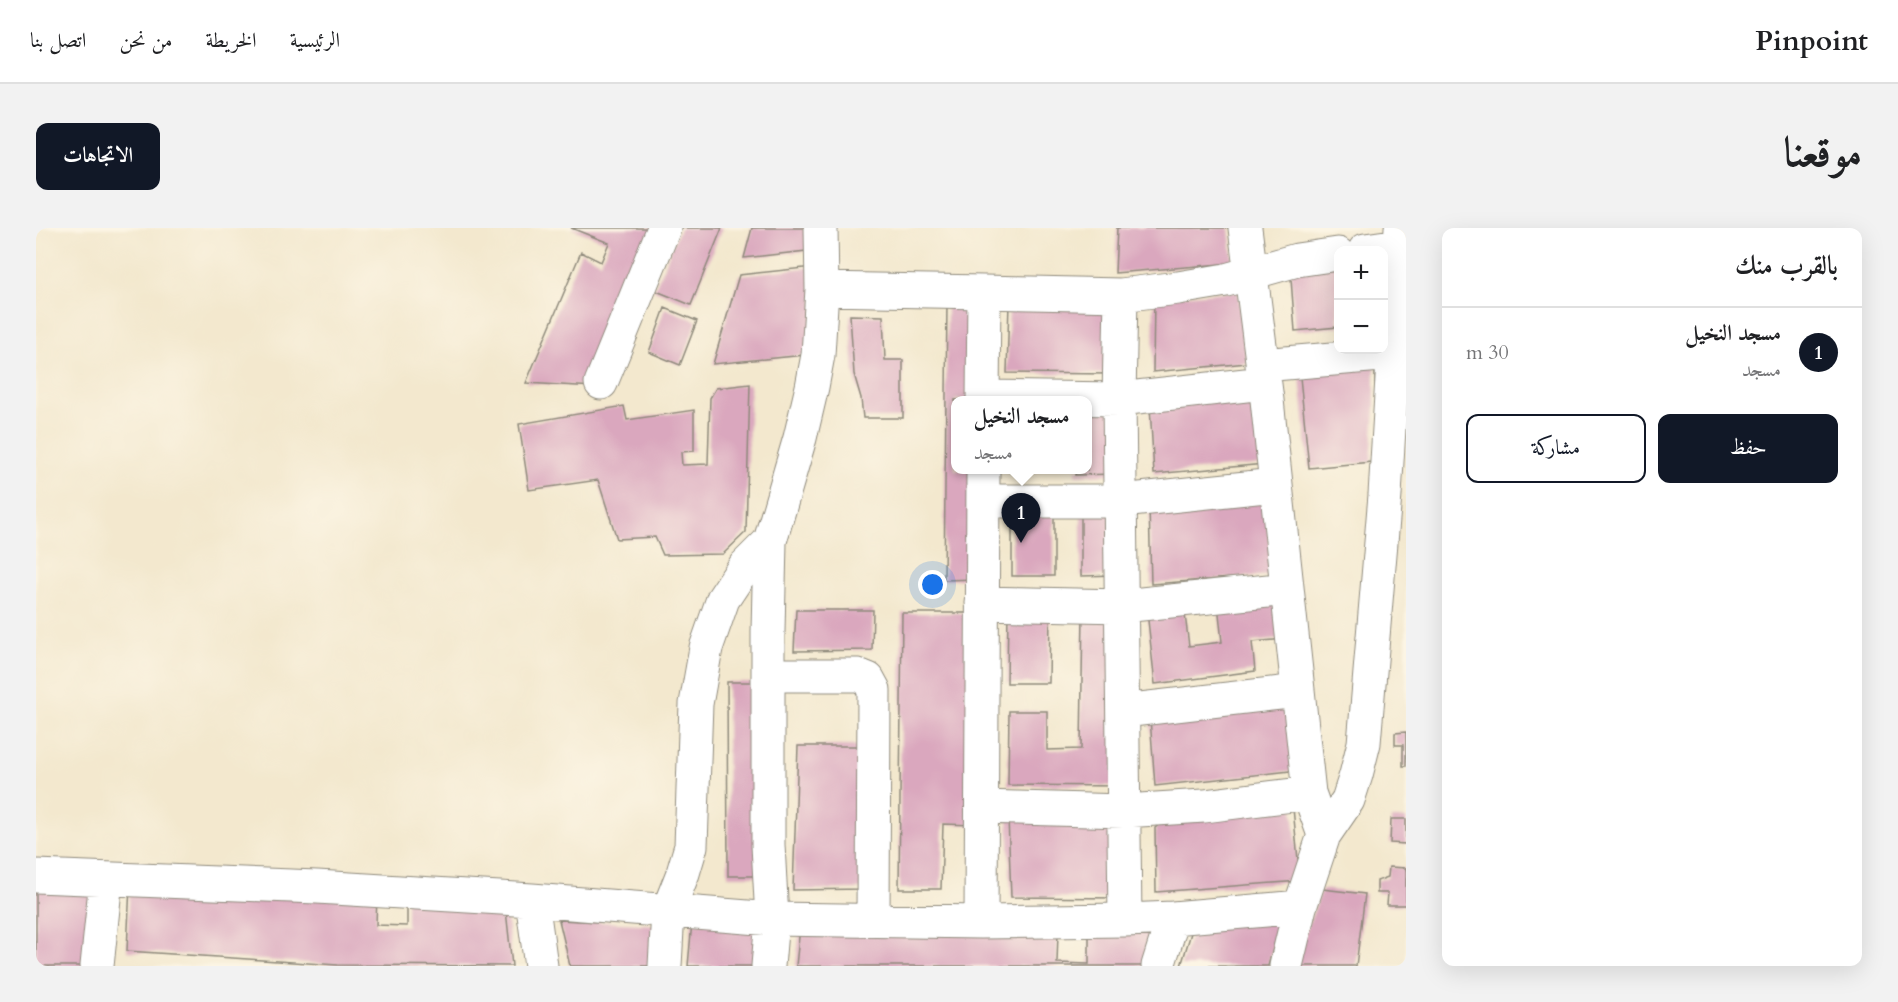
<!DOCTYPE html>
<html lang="ar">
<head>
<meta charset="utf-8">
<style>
	:root { --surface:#fff; --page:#f2f2f2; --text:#202124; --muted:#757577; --line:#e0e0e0; --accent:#111827 }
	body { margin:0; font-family:Cardo,Amiri,serif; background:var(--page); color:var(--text); direction:rtl }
	.controls { position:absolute; right:18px; top:18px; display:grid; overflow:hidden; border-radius:12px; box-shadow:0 6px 24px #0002 }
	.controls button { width:54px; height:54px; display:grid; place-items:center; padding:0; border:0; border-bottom:2px solid var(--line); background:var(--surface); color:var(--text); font:30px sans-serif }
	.you { position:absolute; left:897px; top:357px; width:21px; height:21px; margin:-15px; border:4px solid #fff; border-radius:50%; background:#1a73e8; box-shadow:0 0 0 9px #1a73e833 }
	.badge { display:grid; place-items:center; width:39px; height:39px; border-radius:50%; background:var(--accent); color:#fff; font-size:20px; font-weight:700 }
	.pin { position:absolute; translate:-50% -50px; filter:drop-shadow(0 2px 3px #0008) }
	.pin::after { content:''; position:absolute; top:32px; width:21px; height:18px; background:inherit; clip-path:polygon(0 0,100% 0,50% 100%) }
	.popup { position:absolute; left:915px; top:168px; width:141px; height:78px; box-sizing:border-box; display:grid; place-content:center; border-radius:12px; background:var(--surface); filter:drop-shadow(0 2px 4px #0005); font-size:20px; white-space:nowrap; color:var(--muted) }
	.popup b { font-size:22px; color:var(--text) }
	.popup::after { content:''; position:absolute; left:50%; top:100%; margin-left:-12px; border:12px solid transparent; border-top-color:var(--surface) }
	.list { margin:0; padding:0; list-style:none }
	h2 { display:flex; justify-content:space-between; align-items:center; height:78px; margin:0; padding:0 24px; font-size:26px }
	h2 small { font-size:20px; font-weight:400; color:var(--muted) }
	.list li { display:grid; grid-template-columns:39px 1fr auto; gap:18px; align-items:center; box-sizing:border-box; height:90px; padding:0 24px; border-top:2px solid var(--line) }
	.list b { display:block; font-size:22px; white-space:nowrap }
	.list p { margin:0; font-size:20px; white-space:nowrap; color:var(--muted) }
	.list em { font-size:20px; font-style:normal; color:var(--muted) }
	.actions { display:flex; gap:12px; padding:18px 24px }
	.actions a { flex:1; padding:14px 0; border:2px solid var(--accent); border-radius:12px; text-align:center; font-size:21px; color:var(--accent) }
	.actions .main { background:var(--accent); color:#fff }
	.map { position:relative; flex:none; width:1370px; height:738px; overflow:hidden; direction:ltr; border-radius:12px }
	header { display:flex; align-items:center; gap:36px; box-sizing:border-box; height:84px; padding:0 30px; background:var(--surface); border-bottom:2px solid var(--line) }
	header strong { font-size:28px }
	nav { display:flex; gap:33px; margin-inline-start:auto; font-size:21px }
	.intro { display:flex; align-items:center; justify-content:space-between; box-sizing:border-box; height:144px; padding:0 36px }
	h1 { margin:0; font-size:42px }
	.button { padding:15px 27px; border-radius:12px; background:var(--accent); color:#fff; font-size:21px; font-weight:700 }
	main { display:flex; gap:36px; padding:0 36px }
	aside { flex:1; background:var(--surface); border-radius:12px; box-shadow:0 6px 24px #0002 }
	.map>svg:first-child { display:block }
	.building { fill:#daa7be }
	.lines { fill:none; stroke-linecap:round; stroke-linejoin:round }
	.minor-casing { stroke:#8f8a7c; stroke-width:35 }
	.minor { stroke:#fff; stroke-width:33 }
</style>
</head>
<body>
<header>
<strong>Pinpoint</strong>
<nav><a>الرئيسية</a><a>الخريطة</a><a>من نحن</a><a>اتصل بنا</a></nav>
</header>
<div class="intro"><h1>موقعنا</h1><a class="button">الاتجاهات</a></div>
<main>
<aside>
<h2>بالقرب منك<small></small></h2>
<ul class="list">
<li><span class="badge">1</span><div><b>مسجد النخيل</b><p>مسجد</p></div><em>30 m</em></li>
</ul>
<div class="actions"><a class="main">حفظ</a><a>مشاركة</a></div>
</aside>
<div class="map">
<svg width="1370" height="738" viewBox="0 0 1370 738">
	<rect width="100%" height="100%" fill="#fcf5e5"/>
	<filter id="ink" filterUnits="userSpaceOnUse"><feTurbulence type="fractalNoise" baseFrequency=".0167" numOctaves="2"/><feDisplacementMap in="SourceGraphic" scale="12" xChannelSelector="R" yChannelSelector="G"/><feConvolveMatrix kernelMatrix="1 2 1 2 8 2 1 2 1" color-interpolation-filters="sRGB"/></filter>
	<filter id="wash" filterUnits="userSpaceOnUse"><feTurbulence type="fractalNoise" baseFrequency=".008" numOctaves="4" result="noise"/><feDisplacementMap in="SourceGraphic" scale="24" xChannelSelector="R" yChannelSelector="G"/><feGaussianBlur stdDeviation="1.35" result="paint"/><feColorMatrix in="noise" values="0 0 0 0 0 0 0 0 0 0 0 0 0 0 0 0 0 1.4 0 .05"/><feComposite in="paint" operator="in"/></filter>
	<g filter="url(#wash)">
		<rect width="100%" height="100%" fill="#f3e8ce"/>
		<g id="blocks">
			<!-- building -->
			<path class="building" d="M 535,0 L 622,0 L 559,159 L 490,155 L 545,24 L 565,34 L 573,15 Z
				M 644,0 L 686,0 L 655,77 L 618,62 Z
				M 716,0 L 777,0 L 779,22 L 708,30 Z
				M 1081,0 L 1193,0 L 1197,35 L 1079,45 Z
				M 1302,31 L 1302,99 L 1259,103 L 1254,38 Z
				M 777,39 L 779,126 L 677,136 L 703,47 Z
				M 1202,63 L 1211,135 L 1117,144 L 1118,70 Z
				M 911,74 L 943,75 L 943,172 L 919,172 L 919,242 L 942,242 L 942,351 L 908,352 Z
				M 973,74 L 1078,76 L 1077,146 L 971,145 Z
				M 629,80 L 661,93 L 644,137 L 613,124 Z
				M 814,87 L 847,88 L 849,132 L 867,132 L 867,190 L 827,190 L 825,170 L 818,146 Z
				M 1339,131 L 1339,180 L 1335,234 L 1273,240 L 1263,139 Z
				M 714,156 L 710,304 L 687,326 L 627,327 L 619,309 L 581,311 L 562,252 L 493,262 L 483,196 L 588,178 L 591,192 L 658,182 L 658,223 L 645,224 L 646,237 L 672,236 L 674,170 L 680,160 Z
				M 1222,165 L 1229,236 L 1118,246 L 1114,178 Z
				M 1051,177 L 1081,178 L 1080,246 L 1039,247 L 1040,242 L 1051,242 Z
				M 1228,266 L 1237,347 L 1115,356 L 1113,278 Z
				M 1045,279 L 1082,279 L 1082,347 L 1045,348 Z
				M 976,281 L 1018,281 L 1018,348 L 976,348 Z
				M 1245,369 L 1249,411 L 1216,414 L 1219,443 L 1119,456 L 1111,383 L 1148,379 L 1153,418 L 1186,414 L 1182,376 Z
				M 760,382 L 837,382 L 836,422 L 758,423 Z
				M 972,382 L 1014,382 L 1013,455 L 971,455 Z
				M 1047,383 L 1083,383 L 1085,558 L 972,557 L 973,483 L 1011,483 L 1011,522 L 1045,521 Z
				M 866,385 L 938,385 L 939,597 L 907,596 L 905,661 L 863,661 Z
				M 691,454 L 728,454 L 729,648 L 692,648 Z
				M 1257,475 L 1263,542 L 1119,558 L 1114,490 Z
				M 1370,504 L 1370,538 L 1367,538 L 1367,517 L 1359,517 L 1359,505 Z
				M 762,518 L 829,518 L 828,661 L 757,662 Z
				M 1257,580 L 1264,653 L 1120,664 L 1119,600 L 1128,593 Z
				M 972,589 L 1081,591 L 1082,670 L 975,669 Z
				M 1355,591 L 1370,591 L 1370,616 L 1354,615 Z
				M 1353,639 L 1370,640 L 1370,677 L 1351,677 L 1352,665 L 1341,665 L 1341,653 L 1352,649 Z
				M 0,652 L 65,656 L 58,738 L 0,738 Z
				M 94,656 L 341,666 L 340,697 L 371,698 L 371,669 L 469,673 L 476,738 L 302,737 L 91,723 Z
				M 1286,661 L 1329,666 L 1320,738 L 1257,738 Z
				M 1246,688 L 1232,738 L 1145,738 L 1158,695 Z
				M 523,692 L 625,697 L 622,738 L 534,738 Z
				M 656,694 L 729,698 L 726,738 L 652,738 Z
				M 764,699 L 1022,705 L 1021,735 L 1053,736 L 1053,702 L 1119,703 L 1111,738 L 760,738 Z"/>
		</g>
	</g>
	<g filter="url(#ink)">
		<use href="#blocks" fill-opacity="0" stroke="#8f8a7c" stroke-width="1.5"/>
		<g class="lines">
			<defs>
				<path id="minor" d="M 1209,0 L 1231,172 L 1273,565 L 1288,607
					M 1329,22 L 1364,17
					M 786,61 L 948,64 L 947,172
					M 948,64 L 1085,67 L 1142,60 L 1190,52 L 1261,32 L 1302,26
					M 1085,67 L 1083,171 L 1089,692
					M 1226,137 L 1357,126
					M 565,155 L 628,0
					M 947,169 L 1083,171 L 1228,155
					M 947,273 L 1085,273 L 1239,257
					M 946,375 L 1086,378 L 1251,361
					M 732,447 L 822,447 L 832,451 L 838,462 L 837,692
					M 1087,483 L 1262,463
					M 946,579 L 1088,583 L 1168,578 L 1273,565
					M 0,648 L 281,659 L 496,672 L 736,691 L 945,694 L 1089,692 L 1137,690 L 1264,679
					M 496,672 L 505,738
					M 945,694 L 947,242
					M 61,738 L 70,651
					M 629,738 L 632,683 L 647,645 L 655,618 L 660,476 L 670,420 L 687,371 L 709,338 L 734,313
					M 732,738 L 736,691 L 732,617 L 732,404 L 734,313 L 764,210 L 776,159 L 782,127 L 786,61 L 785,0
					M 1122,738 L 1137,690
					M 1250,738 L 1264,679 L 1288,607 L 1312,572 L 1320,547 L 1328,515 L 1349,267 L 1365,0"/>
			</defs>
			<!-- minor casing -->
			<use href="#minor" class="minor-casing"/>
			<!-- minor -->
			<use href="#minor" class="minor"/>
		</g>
	</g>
</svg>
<div class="controls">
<button>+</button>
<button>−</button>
</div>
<div class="you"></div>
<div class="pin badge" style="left:985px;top:315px">1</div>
<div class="popup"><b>مسجد النخيل</b>مسجد</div>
</div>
</main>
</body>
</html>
